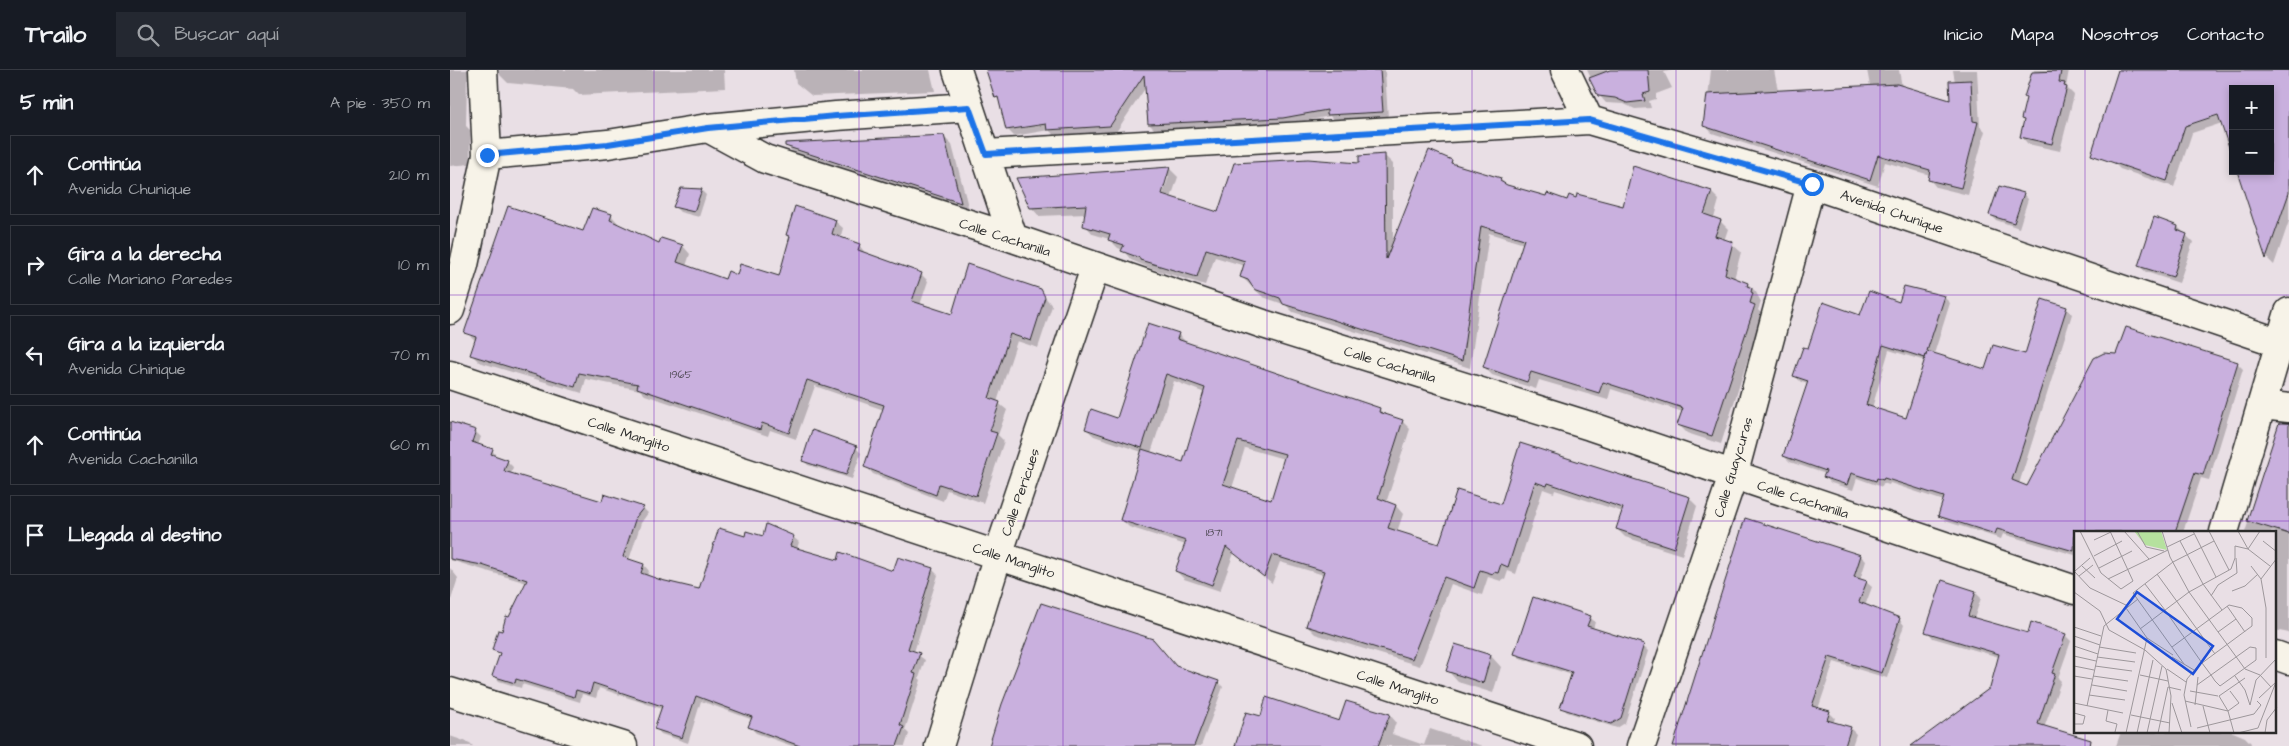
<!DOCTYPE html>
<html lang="es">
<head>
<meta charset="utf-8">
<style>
	:root { --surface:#171b24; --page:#242831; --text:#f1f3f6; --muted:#9ea1a6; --line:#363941 }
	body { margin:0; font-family:"Architects Daughter",sans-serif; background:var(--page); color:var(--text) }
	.controls { position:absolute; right:15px; top:15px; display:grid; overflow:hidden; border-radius:0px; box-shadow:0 2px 8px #0003 }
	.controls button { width:45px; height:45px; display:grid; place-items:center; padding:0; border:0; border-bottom:1px solid var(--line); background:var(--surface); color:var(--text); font:25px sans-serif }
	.stop { position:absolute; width:15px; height:15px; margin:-11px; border:4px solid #1a73e8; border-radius:50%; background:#fff }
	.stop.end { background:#1a73e8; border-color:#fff; box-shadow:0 1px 5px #0008 }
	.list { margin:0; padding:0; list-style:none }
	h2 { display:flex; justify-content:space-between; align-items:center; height:65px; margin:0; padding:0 20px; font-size:21px }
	h2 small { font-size:16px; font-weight:400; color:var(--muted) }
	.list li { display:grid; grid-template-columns:32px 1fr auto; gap:15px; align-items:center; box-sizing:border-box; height:80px; margin:0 10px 10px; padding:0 10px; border:1px solid var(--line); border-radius:0px }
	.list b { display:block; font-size:19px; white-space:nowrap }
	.list p { margin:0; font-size:16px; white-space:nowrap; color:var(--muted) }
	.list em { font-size:16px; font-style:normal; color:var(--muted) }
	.icon { flex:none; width:28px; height:28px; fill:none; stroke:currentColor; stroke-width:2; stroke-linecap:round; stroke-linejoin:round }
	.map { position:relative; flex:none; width:1839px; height:676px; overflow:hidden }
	header { display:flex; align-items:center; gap:30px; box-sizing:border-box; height:70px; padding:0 25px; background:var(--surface); border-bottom:1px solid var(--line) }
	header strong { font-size:24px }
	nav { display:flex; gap:28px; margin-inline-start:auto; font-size:18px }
	.search { width:350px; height:45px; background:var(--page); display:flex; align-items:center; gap:12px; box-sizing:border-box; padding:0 18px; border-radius:0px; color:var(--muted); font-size:19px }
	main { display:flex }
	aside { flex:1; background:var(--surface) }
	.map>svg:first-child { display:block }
	.shadow { fill:#0003; fill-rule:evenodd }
	.building { fill:#c9b0de; stroke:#2b2b2b; fill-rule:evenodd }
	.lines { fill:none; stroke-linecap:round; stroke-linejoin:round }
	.minor-casing { stroke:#2b2b2b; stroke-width:31 }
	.minor { stroke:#f7f3e8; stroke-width:28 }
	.route { stroke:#1a73e8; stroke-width:6 }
	.grid { fill:none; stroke:#7b2cbf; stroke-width:1; stroke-opacity:0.55 }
	.labels { text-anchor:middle; stroke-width:4; stroke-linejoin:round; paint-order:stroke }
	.number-label { font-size:11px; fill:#524c58 }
	.street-label { font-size:14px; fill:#2b2b2b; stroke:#f7f3e8 }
	.inset-road { fill:none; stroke:#9d979b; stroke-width:1 }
	.view { fill:#1d4ed8; fill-opacity:0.15; stroke:#1d4ed8; stroke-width:2.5 }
	.inset-edge { fill:none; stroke:#2b2b2b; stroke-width:2.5 }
</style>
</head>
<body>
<header>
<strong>Trailo</strong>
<div class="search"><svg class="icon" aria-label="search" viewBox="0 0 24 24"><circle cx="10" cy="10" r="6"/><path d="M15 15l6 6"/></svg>Buscar aquí</div>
<nav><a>Inicio</a><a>Mapa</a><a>Nosotros</a><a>Contacto</a></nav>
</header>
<main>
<aside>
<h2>5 min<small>A pie · 350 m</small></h2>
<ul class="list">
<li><svg class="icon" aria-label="ahead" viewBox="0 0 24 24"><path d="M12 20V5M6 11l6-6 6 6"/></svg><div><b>Continúa</b><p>Avenida Chunique</p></div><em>210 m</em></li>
<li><svg class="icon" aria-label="right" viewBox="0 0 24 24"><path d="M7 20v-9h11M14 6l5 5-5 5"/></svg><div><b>Gira a la derecha</b><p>Calle Mariano Paredes</p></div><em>10 m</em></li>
<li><svg class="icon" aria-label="left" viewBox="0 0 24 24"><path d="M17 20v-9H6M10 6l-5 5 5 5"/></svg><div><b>Gira a la izquierda</b><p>Avenida Chinique</p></div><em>70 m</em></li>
<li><svg class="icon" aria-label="ahead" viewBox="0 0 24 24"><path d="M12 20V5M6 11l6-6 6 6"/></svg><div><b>Continúa</b><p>Avenida Cachanilla</p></div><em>60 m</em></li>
<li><svg class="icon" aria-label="arrive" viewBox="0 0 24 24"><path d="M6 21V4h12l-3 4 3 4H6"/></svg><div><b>Llegada al destino</b></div></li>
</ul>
</aside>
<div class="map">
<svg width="1839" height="676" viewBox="0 0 1839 676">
	<rect width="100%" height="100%" fill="#e9dfe5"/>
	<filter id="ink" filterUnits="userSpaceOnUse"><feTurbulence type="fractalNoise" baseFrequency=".02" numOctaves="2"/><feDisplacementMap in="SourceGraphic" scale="10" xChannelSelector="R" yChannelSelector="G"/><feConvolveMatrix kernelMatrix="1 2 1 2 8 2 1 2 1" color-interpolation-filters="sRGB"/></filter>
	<g filter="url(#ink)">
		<!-- shadow -->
		<path class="shadow" d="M 0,0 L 27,0 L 25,10 L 17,10 L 16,56 L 20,60 L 20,94 L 0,96 Z
			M 49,0 L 274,0 L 275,18 L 129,25 L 123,19 L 58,13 L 50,5 Z
			M 344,0 L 480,0 L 485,21 L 362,26 L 346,13 Z
			M 539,0 L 935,0 L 938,48 L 884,51 L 880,46 L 840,54 L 705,60 L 699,54 L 696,17 L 666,62 L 604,65 L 599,60 L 564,66 L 557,59 L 550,31 L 546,27 Z
			M 1137,0 L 1223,0 L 1214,2 L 1222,18 L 1206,24 L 1206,29 L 1199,31 L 1201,38 L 1185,39 L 1174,34 L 1156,33 L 1149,25 Z
			M 1261,0 L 1324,0 L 1328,21 L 1420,16 L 1417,0 L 1449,0 L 1452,17 L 1501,32 L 1505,12 L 1503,0 L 1527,0 L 1530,56 L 1535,61 L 1518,125 L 1486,117 L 1479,109 L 1480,105 L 1435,92 L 1428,116 L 1262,63 L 1255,55 Z
			M 1584,0 L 1619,0 L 1616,17 L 1624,25 L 1610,81 L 1578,74 L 1571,66 L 1575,51 L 1572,49 L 1577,28 L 1576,27 Z
			M 1669,0 L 1839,0 L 1839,73 L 1824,78 L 1839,126 L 1839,151 L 1824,195 L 1818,189 L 1788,101 L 1820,101 L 1820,19 L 1783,19 L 1772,53 L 1742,63 L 1724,117 L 1670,99 L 1663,92 Z
			M 493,66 L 502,75 L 519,140 L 345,84 L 336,75 Z
			M 934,85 L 943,94 L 943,173 L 1001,91 L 1006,96 L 1050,109 L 1058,116 L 1096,128 L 1118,131 L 1127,129 L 1174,137 L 1261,122 L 1269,130 L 1264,148 L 1270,151 L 1278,159 L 1274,171 L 1282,174 L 1291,182 L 1284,209 L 1298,214 L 1306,222 L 1311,232 L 1308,240 L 1312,244 L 1271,374 L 1237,363 L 1229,355 L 1233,342 L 1161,319 L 1158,330 L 1089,310 L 1086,319 L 1042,305 L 1034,297 L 1074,174 L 1039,163 L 1020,298 L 843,242 L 836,235 L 813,227 L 800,215 L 792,207 L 795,196 L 765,187 L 755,215 L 700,198 L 681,190 L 673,180 L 668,178 L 659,169 L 643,164 L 635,155 L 636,144 L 589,146 L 581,137 L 568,109 L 720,99 L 728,107 L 721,128 L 769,144 ZM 716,106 L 719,106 L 711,130 L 709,129 Z
			M 251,120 L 256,125 L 249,147 L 230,142 L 225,137 Z
			M 1573,124 L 1578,129 L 1569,158 L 1546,150 L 1541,145 Z
			M 161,145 L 168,153 L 167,155 L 210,174 L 212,170 L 233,176 L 240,184 L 236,196 L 276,211 L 288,206 L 330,207 L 341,168 L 337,165 L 385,151 L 393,158 L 390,169 L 409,175 L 416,184 L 471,204 L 478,211 L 470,235 L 503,246 L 590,220 L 602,236 L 588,278 L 567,271 L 547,332 L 557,340 L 548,365 L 554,371 L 533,433 L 497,420 L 493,431 L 423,404 L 416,396 L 434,340 L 365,316 L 346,369 L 320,360 L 318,366 L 195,325 L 190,320 L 136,309 L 132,323 L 29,292 L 22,285 L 26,271 L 16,262 L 134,162 Z
			M 1728,157 L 1743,172 L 1729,213 L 1696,202 L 1689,196 Z
			M 1494,227 L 1500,233 L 1484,284 L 1536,300 L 1576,285 L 1616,238 L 1622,244 L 1569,414 L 1577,418 L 1787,293 L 1793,299 L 1759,410 L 1751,408 L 1733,462 L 1625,462 L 1625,485 L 1553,464 L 1551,469 L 1495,451 L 1489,445 L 1494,431 L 1440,413 L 1439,415 L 1433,413 L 1432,417 L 1407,408 L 1403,420 L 1381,413 L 1375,407 L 1376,404 L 1340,392 L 1334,386 L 1358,314 L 1351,312 L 1345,306 L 1358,279 L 1411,246 L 1450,233 ZM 1439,280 L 1475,291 L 1457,350 L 1422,338 Z
			M 728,264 L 736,272 L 929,339 L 935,345 L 952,351 L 960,359 L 936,433 L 946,436 L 953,444 L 947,462 L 990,475 L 1052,435 L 1071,375 L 1239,428 L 1247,436 L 1232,485 L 1175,467 L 1167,459 L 1173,442 L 1105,420 L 1104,423 L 1093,419 L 1066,504 L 1058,501 L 1055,510 L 1052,509 L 1051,511 L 1038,507 L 1032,525 L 1001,514 L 970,596 L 865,564 L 857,556 L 874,505 L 830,492 L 822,513 L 784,483 L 770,521 L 734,509 L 726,501 L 736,475 L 679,457 L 671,449 L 692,382 L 644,366 L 636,359 L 668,349 ZM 724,311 L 755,323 L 734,393 L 701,383 ZM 795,378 L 834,389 L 821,431 L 782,418 Z
			M 25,361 L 31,367 L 28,375 L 42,380 L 47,387 L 57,391 L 63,397 L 61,404 L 153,433 L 193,438 L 198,443 L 191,453 L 179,490 L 194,495 L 199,501 L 197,506 L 250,520 L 296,467 L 343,467 L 349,472 L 347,479 L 388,491 L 444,503 L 482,499 L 488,505 L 464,582 L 475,590 L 469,608 L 471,610 L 455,660 L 459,664 L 455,676 L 342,676 L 306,663 L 300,657 L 303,650 L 251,631 L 238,673 L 211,664 L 206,658 L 212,639 L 149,618 L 146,628 L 132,624 L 130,632 L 72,614 L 71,618 L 49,611 L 44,605 L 50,584 L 47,581 L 77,513 L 0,490 L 0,365 Z
			M 1839,366 L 1839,563 L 1825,560 L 1825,462 L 1795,462 L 1825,372 Z
			M 406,378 L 411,383 L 402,409 L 358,395 L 353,390 Z
			M 1296,450 L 1411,486 L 1416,491 L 1410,510 L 1416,512 L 1422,517 L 1415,536 L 1449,549 L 1454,555 L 1437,608 L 1384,592 L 1368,639 L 1379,642 L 1385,648 L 1383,653 L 1400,658 L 1406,664 L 1402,676 L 1226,676 Z
			M 0,498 L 8,508 L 0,533 Z
			M 1525,522 L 1531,528 L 1524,549 L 1578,564 L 1615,565 L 1621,571 L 1608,608 L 1611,611 L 1594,658 L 1614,676 L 1477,676 L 1541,619 L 1549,587 L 1483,568 L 1477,561 Z
			M 1140,547 L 1145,552 L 1143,559 L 1193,576 L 1198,581 L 1175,653 L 1167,658 L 1117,642 L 1112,637 L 1122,605 L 1070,588 L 1065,583 Z
			M 1041,586 L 1051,597 L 1043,623 L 1008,612 L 998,601 Z
			M 727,597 L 768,612 L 773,617 L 751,676 L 540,676 Z
			M 897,632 L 940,645 L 946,652 L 942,664 L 974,675 L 980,659 L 1032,676 L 786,676 L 812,648 L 890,653 Z
			M 1671,662 L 1783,662 L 1795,667 L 1801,673 L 1800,676 L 1666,676 Z
			M 0,666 L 20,673 L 23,676 L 0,676 Z"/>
		<!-- building -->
		<path class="building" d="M 536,0 L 930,0 L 933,42 L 877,45 L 877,40 L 833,48 L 698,54 L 694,5 L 660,56 L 597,60 L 596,54 L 556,60 L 548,27 L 545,28 Z
			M 1160,0 L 1198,0 L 1200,22 L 1193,24 L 1195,31 L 1177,33 L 1165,28 L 1148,26 L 1139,8 Z
			M 1668,0 L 1839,0 L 1839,123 L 1816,189 L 1787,101 L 1820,101 L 1820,19 L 1783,19 L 1783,89 L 1768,45 L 1735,56 L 1717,111 L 1641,85 Z
			M 1611,1 L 1609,12 L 1615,13 L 1614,16 L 1617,17 L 1602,74 L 1570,67 L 1574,50 L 1571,49 L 1576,28 L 1574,27 L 1582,2 Z
			M 1521,10 L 1523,51 L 1528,52 L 1511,118 L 1478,110 L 1480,100 L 1428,85 L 1420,110 L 1253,56 L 1257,24 L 1447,14 L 1500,30 L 1499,11 Z
			M 494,65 L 511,133 L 335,76 L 335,73 Z
			M 979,80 L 1002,90 L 1001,93 L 1051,108 L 1050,111 L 1057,115 L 1096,126 L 1097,123 L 1117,130 L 1119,125 L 1126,128 L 1127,124 L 1173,136 L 1183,96 L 1262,121 L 1254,144 L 1271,150 L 1265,166 L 1283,172 L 1275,204 L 1298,213 L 1297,216 L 1302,218 L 1301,222 L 1303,223 L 1300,233 L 1305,235 L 1262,366 L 1227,355 L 1233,338 L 1153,312 L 1149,323 L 1081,302 L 1077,312 L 1033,297 L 1074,169 L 1031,156 L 1012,291 L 833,234 L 830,228 L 804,219 L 798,210 L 790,207 L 795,191 L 756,179 L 747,207 L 690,190 L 690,188 L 671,181 L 674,175 L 658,170 L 660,164 L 633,156 L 636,135 L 580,138 L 566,108 L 720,97 L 712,124 L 768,142 L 784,93 L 858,89 L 909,93 L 909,86 L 935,84 L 936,189 Z
			M 1549,116 L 1574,123 L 1564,153 L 1539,145 Z
			M 231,118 L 252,119 L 244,142 L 223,137 Z
			M 58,136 L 133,161 L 142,138 L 162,144 L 160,150 L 209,173 L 211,168 L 233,175 L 227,192 L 275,209 L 278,201 L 287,205 L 290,194 L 329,206 L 340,166 L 336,165 L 345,136 L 386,150 L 382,164 L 410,174 L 408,180 L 472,203 L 462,231 L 502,244 L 517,194 L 591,219 L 595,227 L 581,271 L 560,264 L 539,328 L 550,332 L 540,361 L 547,363 L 526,426 L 489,414 L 486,425 L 414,397 L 434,335 L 357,310 L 339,363 L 312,353 L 310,360 L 187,318 L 188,314 L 129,303 L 125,317 L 20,285 L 26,267 L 14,263 Z
			M 1704,147 L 1728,156 L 1727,160 L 1737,164 L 1723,207 L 1688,196 Z
			M 1454,216 L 1495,226 L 1477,281 L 1535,299 L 1543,275 L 1575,284 L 1592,229 L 1617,237 L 1562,410 L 1577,416 L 1644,288 L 1654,283 L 1666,284 L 1676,257 L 1788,292 L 1753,405 L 1745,403 L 1725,462 L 1625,462 L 1624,481 L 1547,459 L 1545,464 L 1488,446 L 1494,427 L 1434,408 L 1433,410 L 1427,408 L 1426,411 L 1401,403 L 1397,415 L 1373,407 L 1376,401 L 1333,386 L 1358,311 L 1343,306 L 1353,277 L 1358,278 L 1373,232 L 1410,245 L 1419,221 L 1449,232 ZM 1433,275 L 1475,288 L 1477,282 L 1456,348 L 1416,335 Z
			M 698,253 L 729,263 L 727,269 L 930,338 L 929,342 L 953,350 L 928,428 L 946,435 L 938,458 L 989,474 L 1007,420 L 1051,434 L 1070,373 L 1240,427 L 1224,478 L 1166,459 L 1173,438 L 1098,413 L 1097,416 L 1085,412 L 1058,497 L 1051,494 L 1048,503 L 1044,502 L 1043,504 L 1030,500 L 1024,518 L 994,507 L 962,589 L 856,556 L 874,501 L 822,485 L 814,507 L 776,477 L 762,515 L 725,501 L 736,471 L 670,450 L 692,379 L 733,392 L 755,318 L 716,304 L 692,378 L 635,359 L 641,339 L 667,348 ZM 788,371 L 835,384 L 821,430 L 773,414 Z
			M 0,352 L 26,360 L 22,372 L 43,379 L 41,384 L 58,390 L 54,401 L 152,431 L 154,424 L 194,437 L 186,447 L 173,487 L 194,494 L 191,503 L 211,510 L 249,519 L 269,458 L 295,466 L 296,461 L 313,466 L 316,454 L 344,466 L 340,476 L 388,490 L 390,482 L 443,501 L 448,487 L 483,498 L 458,579 L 470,583 L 463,603 L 466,604 L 450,655 L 454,657 L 447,676 L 350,676 L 298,657 L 302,647 L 246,626 L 232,668 L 204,659 L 212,636 L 143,613 L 140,624 L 126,620 L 124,627 L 66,609 L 65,613 L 42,606 L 50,583 L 42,580 L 48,560 L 52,561 L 56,546 L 59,547 L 77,510 L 32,495 L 0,489 Z
			M 1829,353 L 1839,353 L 1839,464 L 1797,451 Z
			M 362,360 L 407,376 L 396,405 L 352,391 Z
			M 1295,448 L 1411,485 L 1404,507 L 1417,511 L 1409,532 L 1450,548 L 1432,603 L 1379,587 L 1362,636 L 1380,641 L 1377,650 L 1401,657 L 1395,676 L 1223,676 Z
			M 1492,510 L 1526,521 L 1518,546 L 1578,563 L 1581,552 L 1616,564 L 1602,603 L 1605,604 L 1588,654 L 1641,670 L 1640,676 L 1461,676 L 1540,618 L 1549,584 L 1475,562 Z
			M 1083,527 L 1141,546 L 1137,556 L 1194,574 L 1171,648 L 1161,654 L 1110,638 L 1122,602 L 1064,584 Z
			M 591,533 L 703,569 L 726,596 L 769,611 L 744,676 L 539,676 L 552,634 Z
			M 1005,574 L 1041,585 L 1033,613 L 996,601 Z
			M 816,627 L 889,651 L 896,631 L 940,644 L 928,676 L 785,676 L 796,642 L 811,646 Z"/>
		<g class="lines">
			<defs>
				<path id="minor" d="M 507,0 L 563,168
					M 1115,0 L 1139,50
					M 258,58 L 315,89 L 563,168 L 813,254 L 1140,356 L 1625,520
					M 536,84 L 1139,50 L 1361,114 L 1830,273
					M 37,85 L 158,74 L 258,58 L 386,46 L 519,37
					M 0,240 L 14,195 L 37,85 L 33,0
					M 0,305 L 1127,676
					M 1812,335 L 1839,338
					M 1774,462 L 1839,242
					M 1825,585 L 1839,590
					M 0,622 L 173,676
					M 489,676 L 548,485 L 645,198
					M 1191,676 L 1283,406 L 1361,114"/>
			</defs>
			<!-- minor casing -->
			<use href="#minor" class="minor-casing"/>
			<!-- minor -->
			<use href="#minor" class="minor"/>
		</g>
	</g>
	<g class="lines" filter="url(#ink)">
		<!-- route -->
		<path class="route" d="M 37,85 L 158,74 L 258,58 L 386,46 L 519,37 L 536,84 L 1139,50 L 1362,114"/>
	</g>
	<!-- grid -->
	<path class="grid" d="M 204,0 L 204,676M 409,0 L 409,676M 613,0 L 613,676M 817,0 L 817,676M 1022,0 L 1022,676M 1226,0 L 1226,676M 1430,0 L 1430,676M 1635,0 L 1635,462M 0,225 L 1839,225M 0,451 L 1839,451M 1635,662 L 1635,676"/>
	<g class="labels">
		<!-- number labels -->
		<g class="number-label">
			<text x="231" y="308">1965</text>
			<text x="764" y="466">1871</text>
		</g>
		<!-- street labels -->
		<g class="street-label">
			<text transform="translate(1442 141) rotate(19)" y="5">Avenida Chunique</text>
			<text transform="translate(555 167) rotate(18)" y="5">Calle Cachanilla</text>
			<text transform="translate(940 294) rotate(17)" y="5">Calle Cachanilla</text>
			<text transform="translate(179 364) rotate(18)" y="5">Calle Manglito</text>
			<text transform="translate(1283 397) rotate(-73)" y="5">Calle Guaycuras</text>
			<text transform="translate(570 422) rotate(-71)" y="5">Calle Pericues</text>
			<text transform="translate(1353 429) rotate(18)" y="5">Calle Cachanilla</text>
			<text transform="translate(564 490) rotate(18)" y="5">Calle Manglito</text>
			<text transform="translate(948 617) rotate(18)" y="5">Calle Manglito</text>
		</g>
	</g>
	<!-- overview -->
	<g transform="translate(1624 461)">
		<rect width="202" height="202" fill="#e9dfe5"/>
		<path d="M 60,0 L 87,0 L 93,19 L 71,14 Z" fill="#b5e19e"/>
		<path class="inset-road" d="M 6,0 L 27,42 L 47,58 L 59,50 L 36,0M 50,0 L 75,28M 63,0 L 72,16 L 90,20M 88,0 L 96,26 L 115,61 L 171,138 L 186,144 L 197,156M 119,0 L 142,46M 135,0 L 155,39M 164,0 L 174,18 L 196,35M 20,9 L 37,1M 106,10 L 129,53 L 148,79M 189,10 L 203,21M 93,16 L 120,3M 20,25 L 48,10M 8,35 L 21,47M 177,35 L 187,48 L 192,77 L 192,127M 25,37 L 58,20M 0,40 L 16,57 L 54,75M 1,40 L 16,27M 83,43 L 141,123M 5,45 L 19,34M 34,48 L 94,19M 187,48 L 203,27M 71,53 L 91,79 L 128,132 L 137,144 L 141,150 L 146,155 L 182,129 L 182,117 L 176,116 L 137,144 L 123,154M 158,60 L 171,55 L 184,43M 0,61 L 26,80 L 35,99 L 71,119 L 92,138 L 97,165 L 95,202M 137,65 L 144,54 L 163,42 L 162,27M 153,75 L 171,101M 52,77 L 73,107 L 99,124M 0,96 L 27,105M 66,98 L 115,61 L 157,38 L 161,27 L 161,15 L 174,18 L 186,0M 144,101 L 162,88M 0,105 L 26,114M 0,115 L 24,123M 25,116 L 62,122M 98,116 L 155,74 L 168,77 L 178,87 L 178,95 L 124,135 L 113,148 L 110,164 L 117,196M 0,125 L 22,130M 23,126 L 61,131M 98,126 L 120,139M 110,133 L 59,62 L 99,31 L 140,10M 0,135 L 20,139M 21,135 L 58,140M 93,138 L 112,151M 66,144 L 94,150M 0,145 L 18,148M 19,145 L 54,150M 161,145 L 171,159 L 176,174 L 182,149 L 203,127M 18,154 L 53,160M 116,160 L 144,165M 15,164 L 51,169M 145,165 L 154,180 L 160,202M 145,165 L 171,147M 185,167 L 202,151M 111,170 L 154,180M 0,172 L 49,182M 98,172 L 108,202M 121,174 L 124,146M 13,175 L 30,95 L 64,68M 129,175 L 136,202M 34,179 L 32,190 L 43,193 L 41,201M 154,180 L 165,172 L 156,160M 0,182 L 11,185 L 9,193 L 0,193M 57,184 L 96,192M 123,197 L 180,183 L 187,174 L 183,170M 52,202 L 73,107M 63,202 L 79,129M 73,202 L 88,135M 84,202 L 94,156 L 107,159M 164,202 L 184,197 L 202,151M 191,202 L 193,189 L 203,176"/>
		<path class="view" d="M 63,61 L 139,115 L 119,143 L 43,88 Z"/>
		<rect width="202" height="202" class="inset-edge"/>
	</g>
</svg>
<div class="controls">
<button>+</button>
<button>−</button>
</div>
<div class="stop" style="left:1362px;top:114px"></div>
<div class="stop end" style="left:37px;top:85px"></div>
</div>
</main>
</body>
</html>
